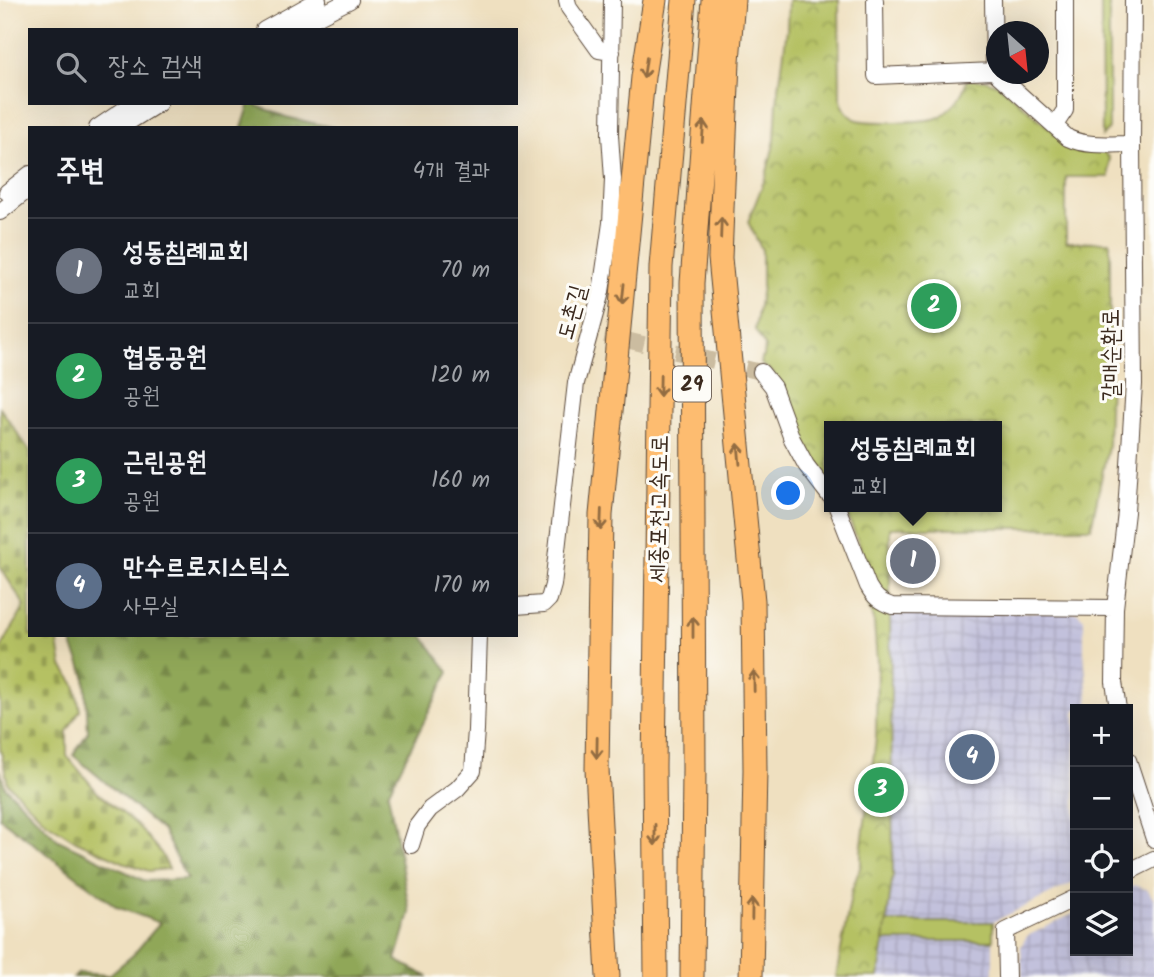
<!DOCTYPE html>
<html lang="ko">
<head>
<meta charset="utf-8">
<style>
	:root { --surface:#171b24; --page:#242831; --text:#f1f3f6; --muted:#9ea1a6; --line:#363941; --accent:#0f766e }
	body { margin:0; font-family:Kalam,"Poor Story",sans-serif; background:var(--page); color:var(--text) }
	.controls { position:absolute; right:21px; bottom:21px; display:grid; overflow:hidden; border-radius:0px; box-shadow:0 7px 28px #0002 }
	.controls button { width:63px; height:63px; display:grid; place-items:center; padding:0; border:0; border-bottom:2px solid var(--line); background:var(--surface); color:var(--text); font:35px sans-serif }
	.compass { position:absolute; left:986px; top:21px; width:63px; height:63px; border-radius:50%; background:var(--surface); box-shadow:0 7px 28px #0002; rotate:153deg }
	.you { position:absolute; left:789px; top:494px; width:24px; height:24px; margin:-18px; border:5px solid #fff; border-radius:50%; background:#1a73e8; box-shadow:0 0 0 10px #1a73e833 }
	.badge { display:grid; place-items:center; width:46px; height:46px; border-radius:50%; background:var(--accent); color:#fff; font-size:23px; font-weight:700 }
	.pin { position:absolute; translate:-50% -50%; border:4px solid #fff; box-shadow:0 2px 7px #0006 }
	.popup { position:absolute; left:824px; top:421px; width:178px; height:91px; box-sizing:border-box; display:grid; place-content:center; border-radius:0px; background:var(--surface); filter:drop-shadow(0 2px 5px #0005); font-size:23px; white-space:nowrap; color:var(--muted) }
	.popup b { font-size:26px; color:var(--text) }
	.popup::after { content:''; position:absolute; left:50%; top:100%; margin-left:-14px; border:14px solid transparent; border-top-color:var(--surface) }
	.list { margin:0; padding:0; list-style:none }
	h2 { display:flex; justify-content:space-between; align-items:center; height:91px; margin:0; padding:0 28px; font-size:30px }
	h2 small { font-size:23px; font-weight:400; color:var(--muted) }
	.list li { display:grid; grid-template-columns:46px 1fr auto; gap:21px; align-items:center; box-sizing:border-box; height:105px; padding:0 28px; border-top:2px solid var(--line) }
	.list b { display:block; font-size:26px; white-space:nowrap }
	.list p { margin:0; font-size:23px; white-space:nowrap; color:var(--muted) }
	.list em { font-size:23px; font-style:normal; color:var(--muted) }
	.icon { flex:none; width:38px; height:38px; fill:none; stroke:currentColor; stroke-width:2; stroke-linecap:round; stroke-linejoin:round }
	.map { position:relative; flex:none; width:1154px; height:977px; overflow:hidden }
	.search { position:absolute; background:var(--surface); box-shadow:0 7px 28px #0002; left:28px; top:28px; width:490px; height:77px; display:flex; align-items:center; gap:18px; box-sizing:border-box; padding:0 24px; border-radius:0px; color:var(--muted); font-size:26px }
	.panel { position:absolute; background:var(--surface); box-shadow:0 7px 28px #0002; left:28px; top:126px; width:490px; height:511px; border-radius:0px }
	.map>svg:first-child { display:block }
	.industrial { fill:url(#industrial-grid) }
	.grass { fill:#b5c163; stroke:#787640; stroke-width:2 }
	.forest { fill:url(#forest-firs); stroke:#66683c; stroke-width:2 }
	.cemetery { fill:url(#cemetery-stones); stroke:#787640; stroke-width:2 }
	.park { fill:url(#park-crowns); stroke:#787640; stroke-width:2 }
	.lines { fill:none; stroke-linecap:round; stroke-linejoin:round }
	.minor-tunnel { stroke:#cbbca0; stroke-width:16; stroke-dasharray:16 8; stroke-linecap:butt }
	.minor-casing { stroke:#564536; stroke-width:18 }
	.highway-casing { stroke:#564536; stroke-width:25 }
	.minor { stroke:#fff; stroke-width:16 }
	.highway { stroke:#fdbc6f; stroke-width:23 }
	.oneway { stroke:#926c42 }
	.labels { text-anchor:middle; stroke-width:6; stroke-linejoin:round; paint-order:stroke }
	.shield { fill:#fdfcf7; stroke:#75695f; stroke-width:2 }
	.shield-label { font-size:21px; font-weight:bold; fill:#3b2a1e }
	.street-label { font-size:23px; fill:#3b2a1e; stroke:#fdfcf7 }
</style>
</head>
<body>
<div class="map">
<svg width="1154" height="977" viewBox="0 0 1154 977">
	<defs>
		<pattern id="industrial-grid" width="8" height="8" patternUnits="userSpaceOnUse" patternTransform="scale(1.75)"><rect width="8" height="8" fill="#c2c1dc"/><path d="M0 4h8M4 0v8" fill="none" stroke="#a8a6bc"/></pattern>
		<pattern id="forest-firs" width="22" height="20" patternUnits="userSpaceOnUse" patternTransform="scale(1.75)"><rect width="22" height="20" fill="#90a759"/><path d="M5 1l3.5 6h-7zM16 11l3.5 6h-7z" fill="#778849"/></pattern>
		<pattern id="cemetery-stones" width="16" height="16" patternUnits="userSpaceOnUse" patternTransform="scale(1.75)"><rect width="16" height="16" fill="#b5c163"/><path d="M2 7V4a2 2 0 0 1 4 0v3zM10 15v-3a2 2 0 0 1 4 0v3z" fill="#949d51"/></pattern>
		<pattern id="park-crowns" width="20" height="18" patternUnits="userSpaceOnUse" patternTransform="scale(1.75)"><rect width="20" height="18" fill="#b5c163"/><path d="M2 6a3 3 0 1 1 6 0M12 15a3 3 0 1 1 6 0" fill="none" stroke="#949d51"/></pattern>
	</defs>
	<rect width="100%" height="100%" fill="#fdfcf7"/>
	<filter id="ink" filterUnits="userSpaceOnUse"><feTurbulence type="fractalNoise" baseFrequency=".0143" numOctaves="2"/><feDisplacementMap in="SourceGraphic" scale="14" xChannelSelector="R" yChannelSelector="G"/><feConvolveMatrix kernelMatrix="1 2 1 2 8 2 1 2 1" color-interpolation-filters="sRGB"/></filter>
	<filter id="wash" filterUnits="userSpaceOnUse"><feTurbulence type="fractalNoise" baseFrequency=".00686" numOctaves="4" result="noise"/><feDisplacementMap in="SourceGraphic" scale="28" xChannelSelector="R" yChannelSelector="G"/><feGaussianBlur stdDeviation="1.57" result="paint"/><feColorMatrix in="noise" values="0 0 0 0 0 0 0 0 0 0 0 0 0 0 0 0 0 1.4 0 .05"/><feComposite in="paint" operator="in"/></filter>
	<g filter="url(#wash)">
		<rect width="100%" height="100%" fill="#efe0c0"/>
		<!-- industrial -->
		<path class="industrial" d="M 890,612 L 1077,612 L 1084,619 L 1084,652 L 1089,709 L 1075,709 L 1075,882 L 993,922 L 886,922 L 893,874 Z
			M 1134,885 L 1148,890 L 1154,900 L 1154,977 L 1022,977 L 1021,946 L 1027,936 L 1075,913 L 1075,951 L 1128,951 L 1128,888 Z
			M 884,941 L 993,941 L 993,977 L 879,977 Z"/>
		<!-- grass -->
		<path class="grass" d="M 1101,0 L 1109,0 L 1109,129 L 1102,136 Z
			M 886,922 L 993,922 L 993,941 L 884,941 Z"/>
		<!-- forest -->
		<path class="forest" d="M 250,103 L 286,117 L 335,128 L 242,128 Z
			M 68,635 L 422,635 L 449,672 L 388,793 L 410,913 L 396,960 L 428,977 L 74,977 L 79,973 L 109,975 L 133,955 L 160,923 L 117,907 L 0,818 L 0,770 L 5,787 L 58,840 L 145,881 L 187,879 L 163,831 L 73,755 L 88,732 L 85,676 Z"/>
		<!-- cemetery -->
		<path class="cemetery" d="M 0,408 L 30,451 L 30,635 L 59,635 L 58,643 L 62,666 L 75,685 L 80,710 L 67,731 L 67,756 L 98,793 L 136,824 L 161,853 L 169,869 L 149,871 L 123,862 L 76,841 L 45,821 L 8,784 L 0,748 L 0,650 L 25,606 L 0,567 Z"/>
		<!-- park -->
		<path class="park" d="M 788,0 L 839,0 L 840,97 C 842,106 846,114 855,119 C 865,124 926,122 937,118 C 948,114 966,92 966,80 L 985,80 L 999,85 L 1073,148 L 1080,150 L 1103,151 L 1109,158 L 1109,177 L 1066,177 L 1066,242 L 1110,242 L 1110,372 L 1108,446 L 1091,528 L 890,528 L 890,597 L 877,588 L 844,507 L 997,507 L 997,426 L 829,426 L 829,483 L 804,443 L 780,382 L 773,373 L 761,364 L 762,358 L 764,357 L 765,346 L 755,330 L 762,287 L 762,250 L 748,222 L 766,176 L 775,140 L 777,103 L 787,29 Z
			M 863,586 C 871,601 873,608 890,612 L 893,874 L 879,977 L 836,977 L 852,890 L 861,865 L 861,852 L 876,738 L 877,661 L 874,623 Z"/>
	</g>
	<g filter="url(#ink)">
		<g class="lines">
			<!-- minor-tunnel -->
			<path class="minor-tunnel" d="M 605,335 L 761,372"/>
			<defs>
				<path id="minor" d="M 567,0 L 569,8 L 599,50 L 612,52
					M 875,0 L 876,76 L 994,71 L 996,73
					M 993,0 L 994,71
					M 264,30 L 318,0
					M 291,30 L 350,0
					M 997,74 L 1068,138 C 1087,147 1111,144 1132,144
					M 1055,125 L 1065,110 L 1065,0
					M 97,128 L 134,103
					M 119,128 L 159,103
					M 7,192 L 30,174
					M 0,212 L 30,188
					M 761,372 L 773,387 L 792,439 L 806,465 L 829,495
					M 837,507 L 868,586 C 874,597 880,602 892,606 L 1115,608
					M 516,606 L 544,604 L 549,599 L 553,585 L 576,383 L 601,292 L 611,223 L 613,179 L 610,135 L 612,0
					M 1118,709 L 1114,682 L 1115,608 L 1126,512 L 1134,384 L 1132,144 L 1133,0
					M 1128,760 L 1154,839
					M 411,845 L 417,826 L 430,809 L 457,789 L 473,771 L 476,730 L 479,635
					M 1128,872 L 1154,859
					M 1007,977 L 1006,931 L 1075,898"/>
				<path id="highway" d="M 733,0 L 728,61 L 720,258 L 753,601 L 755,770 L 751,977
					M 608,977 L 597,769 L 601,515 L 643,77 L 655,0
					M 656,977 L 654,767 L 661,267 L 684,0
					M 692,977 L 694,769 L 692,283 L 713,0"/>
			</defs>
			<!-- minor casing -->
			<use href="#minor" class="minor-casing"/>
			<!-- highway casing -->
			<use href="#highway" class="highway-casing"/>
			<!-- minor -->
			<use href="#minor" class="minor"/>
			<!-- highway -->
			<use href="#highway" class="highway"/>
		</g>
		<!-- one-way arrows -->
		<defs><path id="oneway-shaft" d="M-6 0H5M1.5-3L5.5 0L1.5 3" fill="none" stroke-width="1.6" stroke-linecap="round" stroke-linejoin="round" transform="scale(1.75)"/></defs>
		<g class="oneway">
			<use href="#oneway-shaft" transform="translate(645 68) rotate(98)"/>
			<use href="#oneway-shaft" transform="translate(703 131) rotate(-86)"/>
			<use href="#oneway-shaft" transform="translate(721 228) rotate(-88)"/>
			<use href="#oneway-shaft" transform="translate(623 294) rotate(96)"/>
			<use href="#oneway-shaft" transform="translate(660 386) rotate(91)"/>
			<use href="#oneway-shaft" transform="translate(739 454) rotate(-95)"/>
			<use href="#oneway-shaft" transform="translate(601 520) rotate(92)"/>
			<use href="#oneway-shaft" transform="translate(693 627) rotate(-90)"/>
			<use href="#oneway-shaft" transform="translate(754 681) rotate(-91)"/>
			<use href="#oneway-shaft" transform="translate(597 748) rotate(91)"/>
			<use href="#oneway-shaft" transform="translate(655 835) rotate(90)"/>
			<use href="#oneway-shaft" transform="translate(752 909) rotate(-89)"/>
		</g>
	</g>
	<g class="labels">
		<!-- shield labels -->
		<rect class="shield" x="673" y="366.5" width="38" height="35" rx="5"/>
		<g class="shield-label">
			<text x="692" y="391">29</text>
		</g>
		<!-- street labels -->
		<g class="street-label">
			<text transform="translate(571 312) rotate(-75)" y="8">도촌길</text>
			<text transform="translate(1110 355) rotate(-90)" y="8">갈매순환로</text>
			<text transform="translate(658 509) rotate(-89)" y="8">세종포천고속도로</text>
		</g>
	</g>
</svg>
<div class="controls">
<button>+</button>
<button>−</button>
<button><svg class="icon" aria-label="locate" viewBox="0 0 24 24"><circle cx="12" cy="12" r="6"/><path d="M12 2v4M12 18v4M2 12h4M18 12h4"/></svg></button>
<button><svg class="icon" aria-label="layers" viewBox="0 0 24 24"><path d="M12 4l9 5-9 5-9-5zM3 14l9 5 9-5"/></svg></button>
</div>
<svg class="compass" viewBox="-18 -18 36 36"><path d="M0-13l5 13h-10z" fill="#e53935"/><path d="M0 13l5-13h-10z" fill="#9ea1a6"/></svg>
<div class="you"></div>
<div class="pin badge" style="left:913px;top:561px;background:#6b7280">1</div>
<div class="popup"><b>성동침례교회</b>교회</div>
<div class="pin badge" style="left:934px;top:306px;background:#2e9e5b">2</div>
<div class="pin badge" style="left:881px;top:790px;background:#2e9e5b">3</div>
<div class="pin badge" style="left:972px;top:757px;background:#5c6f8a">4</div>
<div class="search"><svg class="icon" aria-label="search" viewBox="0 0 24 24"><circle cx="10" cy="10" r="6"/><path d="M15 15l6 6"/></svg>장소 검색</div>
<section class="panel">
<h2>주변<small>4개 결과</small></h2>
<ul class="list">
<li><span class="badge" style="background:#6b7280">1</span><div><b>성동침례교회</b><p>교회</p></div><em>70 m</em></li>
<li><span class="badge" style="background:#2e9e5b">2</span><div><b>협동공원</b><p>공원</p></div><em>120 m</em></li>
<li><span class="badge" style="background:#2e9e5b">3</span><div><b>근린공원</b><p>공원</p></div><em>160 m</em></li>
<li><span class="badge" style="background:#5c6f8a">4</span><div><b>만수르로지스틱스</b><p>사무실</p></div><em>170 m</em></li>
</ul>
</section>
</div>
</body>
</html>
